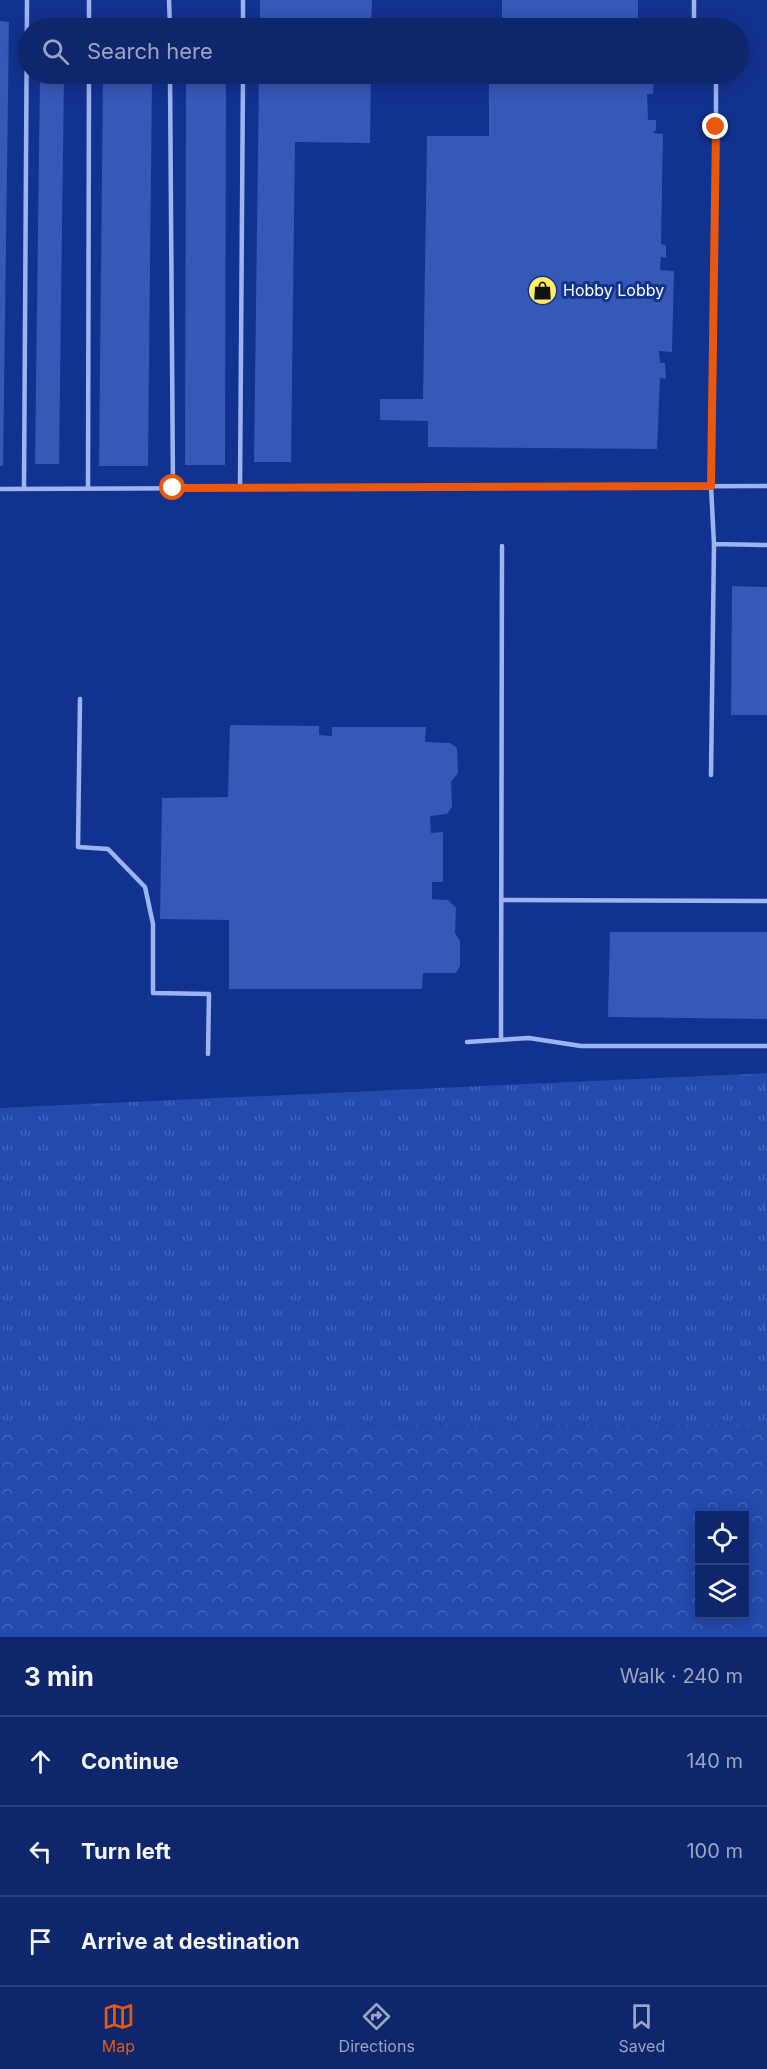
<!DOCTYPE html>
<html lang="en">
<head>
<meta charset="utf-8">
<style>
	:root { --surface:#0e266b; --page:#172e71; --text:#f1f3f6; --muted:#9ba5c1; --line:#2e437e; --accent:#ea580c }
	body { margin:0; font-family:Inter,sans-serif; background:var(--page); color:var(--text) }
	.controls { position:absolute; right:18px; bottom:18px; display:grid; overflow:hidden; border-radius:0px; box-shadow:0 3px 15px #0003 }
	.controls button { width:54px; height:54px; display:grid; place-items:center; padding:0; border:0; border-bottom:2px solid var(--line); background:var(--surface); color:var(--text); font:30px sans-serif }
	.stop { position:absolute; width:18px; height:18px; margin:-14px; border:4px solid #ea580c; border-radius:50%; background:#fff }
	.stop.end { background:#ea580c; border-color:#fff; box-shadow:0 2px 6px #0008 }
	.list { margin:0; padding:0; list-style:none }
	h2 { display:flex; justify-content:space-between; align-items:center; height:78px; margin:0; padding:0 24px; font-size:26px }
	h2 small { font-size:20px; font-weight:400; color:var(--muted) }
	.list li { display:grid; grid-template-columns:39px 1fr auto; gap:18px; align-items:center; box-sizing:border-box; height:90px; padding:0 24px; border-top:2px solid var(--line) }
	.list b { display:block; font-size:22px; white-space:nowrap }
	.list em { font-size:20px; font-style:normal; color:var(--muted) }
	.icon { flex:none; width:33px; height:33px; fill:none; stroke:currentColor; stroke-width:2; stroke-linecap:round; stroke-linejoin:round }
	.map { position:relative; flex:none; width:767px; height:1637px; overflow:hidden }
	.search { position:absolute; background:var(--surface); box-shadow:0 3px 15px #0003; left:18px; right:18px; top:18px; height:66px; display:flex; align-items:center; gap:15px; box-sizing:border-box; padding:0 21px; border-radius:33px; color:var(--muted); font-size:22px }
	.sheet { height:348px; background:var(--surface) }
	nav { display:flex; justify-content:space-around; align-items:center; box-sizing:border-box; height:84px; border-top:2px solid var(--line); background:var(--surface); font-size:16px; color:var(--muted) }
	nav a { display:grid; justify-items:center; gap:3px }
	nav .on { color:var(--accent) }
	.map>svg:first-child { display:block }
	.grass { fill:url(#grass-tufts) }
	.forest { fill:url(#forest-crowns); fill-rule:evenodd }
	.building { fill:#3658b6 }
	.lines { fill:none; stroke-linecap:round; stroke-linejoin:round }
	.service { stroke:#9db4f1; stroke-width:4.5 }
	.route { stroke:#ea580c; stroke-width:8 }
	.labels { text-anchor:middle; stroke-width:6; stroke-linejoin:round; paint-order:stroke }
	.poi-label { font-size:16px; fill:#fff; stroke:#12328f; text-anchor:start }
</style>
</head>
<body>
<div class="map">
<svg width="767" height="1637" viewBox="0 0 767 1637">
	<defs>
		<pattern id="grass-tufts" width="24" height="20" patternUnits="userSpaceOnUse" patternTransform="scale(1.5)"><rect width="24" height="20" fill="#244aae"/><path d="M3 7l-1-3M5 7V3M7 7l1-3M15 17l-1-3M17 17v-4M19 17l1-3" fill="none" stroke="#4565ba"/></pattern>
		<pattern id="forest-crowns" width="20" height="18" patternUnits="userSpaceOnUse" patternTransform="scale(1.5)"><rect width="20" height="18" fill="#244aae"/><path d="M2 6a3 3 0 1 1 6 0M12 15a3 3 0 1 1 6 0" fill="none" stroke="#4565ba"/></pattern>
	</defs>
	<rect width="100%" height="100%" fill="#12328f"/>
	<!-- grass -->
	<path class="grass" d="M 767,1073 L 767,1425 L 0,1426 L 0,1108 Z"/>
	<!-- forest -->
	<path class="forest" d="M 767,1425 L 767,1637 L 0,1637 L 0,1426 ZM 700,1516 L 744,1516 L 744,1614 L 700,1614 Z"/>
	<!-- building -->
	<path class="building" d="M 260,0 L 372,0 L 371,28 L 260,28 Z
		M 502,0 L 638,0 L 638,28 L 502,28 Z
		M 0,21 L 9,22 L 3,466 L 0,466 Z
		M 103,21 L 153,22 L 153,28 L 103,28 Z
		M 187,22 L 227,22 L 227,28 L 187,28 Z
		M 40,24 L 64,25 L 64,28 L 40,28 Z
		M 40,74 L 64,74 L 59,464 L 35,464 Z
		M 103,74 L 152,74 L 148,466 L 99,466 Z
		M 186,74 L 226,74 L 225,465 L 185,465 Z
		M 259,74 L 371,74 L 370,143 L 295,142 L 291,462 L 254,462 Z
		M 489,74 L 654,74 L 653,94 L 647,94 L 648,120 L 656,120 L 656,129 L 653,133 L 663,134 L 661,244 L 666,245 L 666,258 L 661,257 L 660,270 L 674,271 L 672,352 L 659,351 L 660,363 L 665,363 L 666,379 L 660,378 L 657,449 L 428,447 L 428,421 L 380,420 L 380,399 L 423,399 L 427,136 L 489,136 Z
		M 732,586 L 767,587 L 767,715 L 731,715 Z
		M 230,725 L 319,726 L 319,735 L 332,736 L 332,727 L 426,727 L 425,742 L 450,743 L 457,748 L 458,773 L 451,782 L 452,807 L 447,814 L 430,816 L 431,833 L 443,832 L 443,882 L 432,882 L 432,899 L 448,900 L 456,908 L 455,933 L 460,941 L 460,966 L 456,973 L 423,973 L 422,989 L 229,989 L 229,920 L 160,919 L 162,798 L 228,797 Z
		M 610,932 L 767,932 L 767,1019 L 608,1017 Z"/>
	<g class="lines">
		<!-- service -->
		<path class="service" d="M 169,0 L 170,28
			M 694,0 L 694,20 L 697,28
			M 89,28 L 89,0
			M 243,28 L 243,0
			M 170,74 L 173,488
			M 88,488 L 89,74
			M 240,488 L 243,74
			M 0,489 L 767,486
			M 24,489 L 27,0
			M 714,544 L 767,545
			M 80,699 L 78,847 L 108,849 L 145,887 L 153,924 L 153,993 L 209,994 L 208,1054
			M 711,775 L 714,544 L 711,486 L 716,113 L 716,85 L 714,74
			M 501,900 L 767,901
			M 501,1040 L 502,546
			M 467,1042 L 529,1038 L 581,1046 L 767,1046"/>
	</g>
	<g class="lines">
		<!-- route -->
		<path class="route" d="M 173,488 L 711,486 L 716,127"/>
	</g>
	<!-- icons -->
	<defs>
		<symbol id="shop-disc" viewBox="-11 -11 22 22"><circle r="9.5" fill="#ffed5d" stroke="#12328f"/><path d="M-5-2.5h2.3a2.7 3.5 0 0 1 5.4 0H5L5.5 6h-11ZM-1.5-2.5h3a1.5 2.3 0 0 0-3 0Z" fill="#111"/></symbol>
	</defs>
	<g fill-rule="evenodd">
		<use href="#shop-disc" x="526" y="274" width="33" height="33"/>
	</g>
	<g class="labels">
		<!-- poi labels -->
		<g class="poi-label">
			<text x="563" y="296">Hobby Lobby</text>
		</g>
	</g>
</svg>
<div class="controls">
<button><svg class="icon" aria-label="locate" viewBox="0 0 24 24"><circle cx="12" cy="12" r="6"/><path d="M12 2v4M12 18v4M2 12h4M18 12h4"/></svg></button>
<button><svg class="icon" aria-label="layers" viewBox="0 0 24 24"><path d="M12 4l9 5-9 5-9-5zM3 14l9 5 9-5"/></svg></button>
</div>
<div class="stop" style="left:173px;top:488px"></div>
<div class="stop end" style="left:716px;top:127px"></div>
<div class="search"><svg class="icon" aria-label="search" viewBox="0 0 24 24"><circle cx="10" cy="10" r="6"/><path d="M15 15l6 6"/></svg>Search here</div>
</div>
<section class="sheet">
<h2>3 min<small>Walk · 240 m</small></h2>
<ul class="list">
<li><svg class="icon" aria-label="ahead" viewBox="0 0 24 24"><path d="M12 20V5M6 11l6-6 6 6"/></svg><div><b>Continue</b></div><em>140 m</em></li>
<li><svg class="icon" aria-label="left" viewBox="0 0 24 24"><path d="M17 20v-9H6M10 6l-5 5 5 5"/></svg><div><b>Turn left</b></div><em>100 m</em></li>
<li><svg class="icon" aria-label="arrive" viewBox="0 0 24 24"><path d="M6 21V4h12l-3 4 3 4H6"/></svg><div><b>Arrive at destination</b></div></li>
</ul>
</section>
<nav>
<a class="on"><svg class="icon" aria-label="map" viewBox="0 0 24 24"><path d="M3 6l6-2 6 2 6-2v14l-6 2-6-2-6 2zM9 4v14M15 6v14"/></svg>Map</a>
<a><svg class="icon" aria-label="directions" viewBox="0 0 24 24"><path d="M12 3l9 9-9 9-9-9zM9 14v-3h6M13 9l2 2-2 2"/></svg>Directions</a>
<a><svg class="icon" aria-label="saved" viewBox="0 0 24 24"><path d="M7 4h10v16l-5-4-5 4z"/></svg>Saved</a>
</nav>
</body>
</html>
